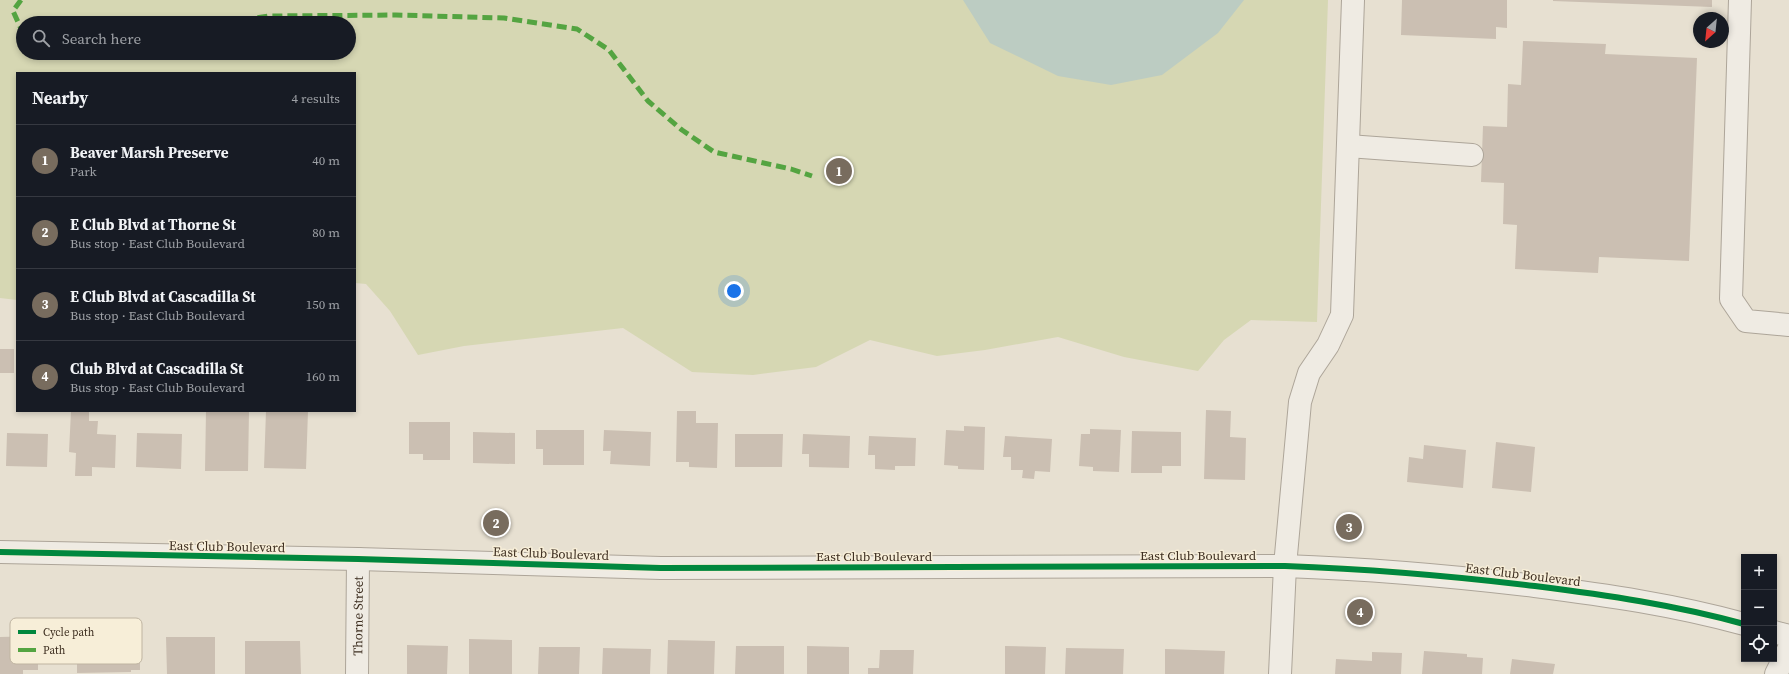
<!DOCTYPE html>
<html lang="en">
<head>
<meta charset="utf-8">
<style>
	:root { --surface:#171b24; --page:#20242c; --text:#f1f3f6; --muted:#9ea1a6; --line:#363941; --accent:#786c5e }
	body { margin:0; font-family:"Source Serif 4",serif; background:var(--page); color:var(--text) }
	.controls { position:absolute; right:12px; bottom:12px; display:grid; overflow:hidden; border-radius:0px; box-shadow:0 2px 6px #0003 }
	.controls button { width:36px; height:36px; display:grid; place-items:center; padding:0; border:0; border-bottom:1px solid var(--line); background:var(--surface); color:var(--text); font:20px sans-serif }
	.compass { position:absolute; left:1693px; top:12px; width:36px; height:36px; border-radius:50%; background:var(--surface); box-shadow:0 2px 6px #0003; rotate:207deg }
	.you { position:absolute; left:734px; top:291px; width:14px; height:14px; margin:-10px; border:3px solid #fff; border-radius:50%; background:#1a73e8; box-shadow:0 0 0 6px #1a73e833 }
	.badge { display:grid; place-items:center; width:26px; height:26px; border-radius:50%; background:var(--accent); color:#fff; font-size:13px; font-weight:700 }
	.pin { position:absolute; translate:-50% -50%; border:2px solid #fff; box-shadow:0 1px 4px #0006 }
	.list { margin:0; padding:0; list-style:none }
	h2 { display:flex; justify-content:space-between; align-items:center; height:52px; margin:0; padding:0 16px; font-size:17px }
	h2 small { font-size:13px; font-weight:400; color:var(--muted) }
	.list li { display:grid; grid-template-columns:26px 1fr auto; gap:12px; align-items:center; box-sizing:border-box; height:72px; padding:0 16px; border-top:1px solid var(--line) }
	.list b { display:block; font-size:15px; white-space:nowrap }
	.list p { margin:0; font-size:13px; white-space:nowrap; color:var(--muted) }
	.list em { font-size:13px; font-style:normal; color:var(--muted) }
	.icon { flex:none; width:22px; height:22px; fill:none; stroke:currentColor; stroke-width:2; stroke-linecap:round; stroke-linejoin:round }
	.map { position:relative; flex:none; width:1789px; height:674px; overflow:hidden }
	.search { position:absolute; background:var(--surface); box-shadow:0 2px 6px #0003; left:16px; top:16px; width:340px; height:44px; display:flex; align-items:center; gap:10px; box-sizing:border-box; padding:0 14px; border-radius:22px; color:var(--muted); font-size:15px }
	.panel { position:absolute; background:var(--surface); box-shadow:0 2px 6px #0003; left:16px; top:72px; width:340px; height:340px; border-radius:0px }
	.map>svg:first-child { display:block }
	.green { fill:#d6d7b3; fill-rule:evenodd }
	.water { fill:#bcccc2 }
	.building { fill:#cbbfb2 }
	.lines { fill:none; stroke-linecap:round; stroke-linejoin:round }
	.minor-casing { stroke:#ada599; stroke-width:24 }
	.minor { stroke:#efebe3; stroke-width:22 }
	.quiet { stroke:#54a441; stroke-width:5; stroke-dasharray:10 5; stroke-linecap:butt }
	.cycleway-casing { stroke:#f7eed8; stroke-width:8 }
	.cycleway { stroke:#00873e; stroke-width:6 }
	.labels { text-anchor:middle; stroke-width:3; stroke-linejoin:round; paint-order:stroke }
	.street-label { font-size:13px; fill:#3d2e20; stroke:#f7eed8 }
	.key { fill:#f7eed8; stroke:#bfb4a1; stroke-width:1 }
	.key-label { font-size:11px; fill:#3d2e20 }
</style>
</head>
<body>
<div class="map">
<svg width="1789" height="674" viewBox="0 0 1789 674">
	<rect width="100%" height="100%" fill="#e7e0d1"/>
	<!-- green -->
	<path class="green" d="M 0,0 L 1328,0 L 1317,322 L 1251,320 L 1224,340 L 1198,371 L 1124,357 L 1058,337 L 985,350 L 937,356 L 870,340 L 816,367 L 753,375 L 692,372 L 623,328 L 464,346 L 418,355 L 390,311 L 366,284 L 355,283 L 355,73 L 17,73 L 17,300 L 0,298 ZM 23,23 L 349,23 L 349,53 L 23,53 Z"/>
	<!-- water -->
	<path class="water" d="M 963,0 L 1244,0 L 1218,33 L 1162,75 L 1111,85 L 1058,76 L 990,43 Z"/>
	<!-- building -->
	<path class="building" d="M 1402,0 L 1507,0 L 1507,28 L 1496,27 L 1496,39 L 1401,35 Z
		M 1553,0 L 1712,0 L 1712,7 L 1553,1 Z
		M 1523,41 L 1606,44 L 1605,54 L 1697,58 L 1689,261 L 1599,257 L 1598,273 L 1515,269 L 1517,225 L 1503,224 L 1504,183 L 1481,182 L 1483,126 L 1507,127 L 1508,84 L 1521,85 Z
		M 0,349 L 14,349 L 14,373 L 0,373 Z
		M 1206,410 L 1231,411 L 1230,437 L 1246,438 L 1245,480 L 1204,479 Z
		M 71,411 L 89,411 L 89,421 L 98,421 L 97,434 L 116,435 L 115,468 L 92,467 L 92,476 L 75,476 L 76,453 L 69,452 Z
		M 206,411 L 249,411 L 248,471 L 205,471 Z
		M 266,411 L 308,411 L 306,469 L 264,468 Z
		M 677,411 L 696,411 L 696,423 L 718,423 L 717,468 L 689,467 L 689,462 L 676,462 Z
		M 409,422 L 450,422 L 450,460 L 423,460 L 423,454 L 409,454 Z
		M 964,426 L 985,427 L 984,470 L 958,469 L 958,466 L 944,465 L 946,430 L 964,431 Z
		M 1090,429 L 1121,430 L 1119,472 L 1093,471 L 1093,467 L 1079,466 L 1081,434 L 1090,434 Z
		M 536,430 L 584,430 L 584,465 L 543,465 L 543,449 L 536,449 Z
		M 604,430 L 651,432 L 650,466 L 610,464 L 611,451 L 603,451 Z
		M 1132,431 L 1181,432 L 1181,466 L 1162,466 L 1162,473 L 1131,473 Z
		M 473,432 L 515,433 L 515,464 L 473,463 Z
		M 7,433 L 48,434 L 47,467 L 6,466 Z
		M 137,433 L 182,434 L 181,469 L 136,467 Z
		M 735,434 L 783,434 L 782,467 L 735,467 Z
		M 803,434 L 850,436 L 849,468 L 809,467 L 809,454 L 802,454 Z
		M 869,436 L 916,438 L 915,466 L 895,466 L 895,470 L 875,469 L 875,455 L 868,455 Z
		M 1005,436 L 1052,439 L 1050,472 L 1035,471 L 1034,479 L 1022,478 L 1023,470 L 1011,470 L 1011,457 L 1003,457 Z
		M 1496,442 L 1535,447 L 1531,492 L 1492,488 Z
		M 1424,445 L 1466,450 L 1463,488 L 1407,482 L 1409,457 L 1423,459 Z
		M 77,633 L 131,633 L 131,639 L 140,639 L 140,670 L 131,670 L 131,672 L 77,673 Z
		M 38,636 L 38,670 L 23,670 L 23,674 L 0,674 L 0,637 Z
		M 166,637 L 215,637 L 215,674 L 167,674 Z
		M 469,639 L 512,640 L 512,674 L 469,674 Z
		M 668,640 L 715,641 L 714,674 L 667,674 Z
		M 245,641 L 300,641 L 301,674 L 245,674 Z
		M 407,645 L 448,646 L 447,674 L 407,674 Z
		M 736,646 L 784,646 L 784,674 L 735,674 Z
		M 807,646 L 849,647 L 849,674 L 807,674 Z
		M 1005,646 L 1046,647 L 1045,674 L 1005,674 Z
		M 539,647 L 580,647 L 579,674 L 538,674 Z
		M 603,648 L 651,649 L 650,674 L 602,674 Z
		M 1066,648 L 1124,649 L 1123,674 L 1065,674 Z
		M 1165,649 L 1225,651 L 1224,674 L 1165,674 Z
		M 880,650 L 914,650 L 913,674 L 868,674 L 868,668 L 879,668 Z
		M 1424,651 L 1467,654 L 1467,657 L 1483,658 L 1482,674 L 1422,674 Z
		M 1372,652 L 1402,653 L 1401,674 L 1335,674 L 1336,659 L 1372,661 Z
		M 1512,659 L 1555,664 L 1553,674 L 1510,674 Z"/>
	<g class="lines">
		<defs>
			<g id="minor">
				<path d="M 1740,0 L 1731,299 L 1746,321 L 1789,325"/>
				<path d="M 1348,146 L 1472,155"/>
				<path d="M 0,552 L 358,559 L 661,568 L 1285,566 C 1369,569 1452,576 1535,586 C 1606,595 1675,605 1744,624"/>
				<path d="M 1774,632 L 1789,636"/>
				<path id="s1" d="M 357,674 L 358,559"/>
				<path d="M 1280,674 L 1285,566 L 1300,402 L 1309,373 L 1328,345 L 1342,315 L 1353,0"/>
				<path d="M 1776,674 L 1789,648"/>
			</g>
		</defs>
		<!-- minor casing -->
		<use href="#minor" class="minor-casing"/>
		<!-- minor -->
		<use href="#minor" class="minor"/>
		<!-- quiet -->
		<path class="quiet" d="M 21,0 L 13,11 L 23,33
			M 228,23 L 268,16 L 396,15 L 504,18 L 577,29 L 609,50 L 648,101 L 682,130 L 714,152 L 791,169 L 812,176"/>
		<defs>
			<path id="cycleway" d="M 0,552 L 358,559 L 661,568 L 1285,566 C 1369,569 1452,576 1535,586 C 1606,595 1675,605 1744,624"/>
		</defs>
		<!-- cycleway casing -->
		<use href="#cycleway" class="cycleway-casing"/>
		<!-- cycleway -->
		<use href="#cycleway" class="cycleway"/>
	</g>
	<g class="labels">
		<!-- street labels -->
		<g class="street-label">
			<text transform="translate(227 546) rotate(1)" y="5">East Club Boulevard</text>
			<text transform="translate(551 553) rotate(2)" y="5">East Club Boulevard</text>
			<text x="1198" y="560">East Club Boulevard</text>
			<text x="874" y="561">East Club Boulevard</text>
			<text transform="translate(1523 574) rotate(7)" y="5">East Club Boulevard</text>
			<text dy="5" stroke="none"><textPath href="#s1" startOffset="58">Thorne Street</textPath></text>
		</g>
	</g>
	<!-- legend -->
	<rect x="10" y="618" width="132" height="46" rx="6" class="key"/>
	<rect x="18" y="630" width="18" height="4" fill="#00873e"/>
	<rect x="18" y="648" width="18" height="4" fill="#54a441"/>
	<g class="key-label">
		<text x="43" y="636">Cycle path</text>
		<text x="43" y="654">Path</text>
	</g>
</svg>
<div class="controls">
<button>+</button>
<button>−</button>
<button><svg class="icon" aria-label="locate" viewBox="0 0 24 24"><circle cx="12" cy="12" r="6"/><path d="M12 2v4M12 18v4M2 12h4M18 12h4"/></svg></button>
</div>
<svg class="compass" viewBox="-18 -18 36 36"><path d="M0-13l5 13h-10z" fill="#e53935"/><path d="M0 13l5-13h-10z" fill="#9ea1a6"/></svg>
<div class="you"></div>
<div class="pin badge" style="left:839px;top:171px">1</div>
<div class="pin badge" style="left:496px;top:523px">2</div>
<div class="pin badge" style="left:1349px;top:527px">3</div>
<div class="pin badge" style="left:1360px;top:612px">4</div>
<div class="search"><svg class="icon" aria-label="search" viewBox="0 0 24 24"><circle cx="10" cy="10" r="6"/><path d="M15 15l6 6"/></svg>Search here</div>
<section class="panel">
<h2>Nearby<small>4 results</small></h2>
<ul class="list">
<li><span class="badge">1</span><div><b>Beaver Marsh Preserve</b><p>Park</p></div><em>40 m</em></li>
<li><span class="badge">2</span><div><b>E Club Blvd at Thorne St</b><p>Bus stop · East Club Boulevard</p></div><em>80 m</em></li>
<li><span class="badge">3</span><div><b>E Club Blvd at Cascadilla St</b><p>Bus stop · East Club Boulevard</p></div><em>150 m</em></li>
<li><span class="badge">4</span><div><b>Club Blvd at Cascadilla St</b><p>Bus stop · East Club Boulevard</p></div><em>160 m</em></li>
</ul>
</section>
</div>
</body>
</html>
